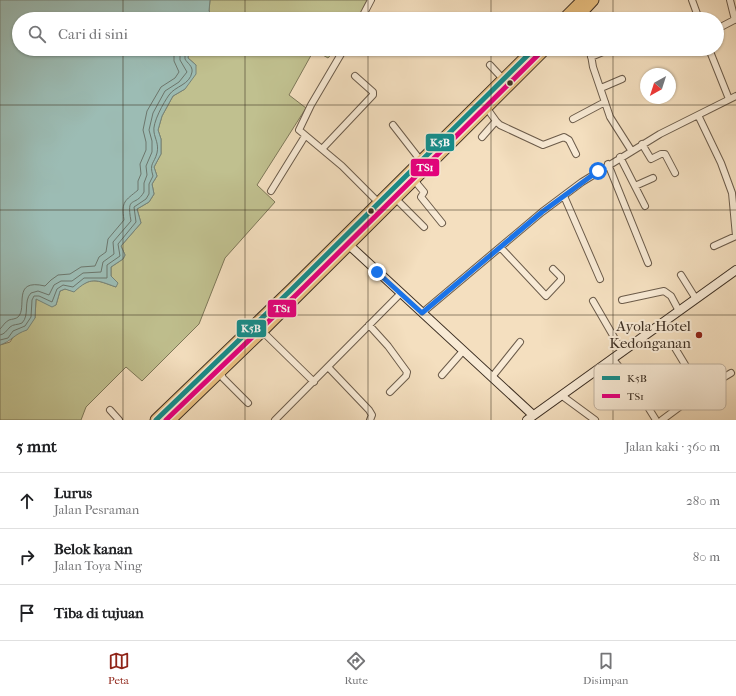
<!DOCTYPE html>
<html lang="id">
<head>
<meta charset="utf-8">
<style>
	:root { --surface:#fff; --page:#f2f2f2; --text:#202124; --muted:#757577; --line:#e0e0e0; --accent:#8f2418 }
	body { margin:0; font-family:"IM FELL French Canon",serif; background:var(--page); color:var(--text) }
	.compass { position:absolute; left:640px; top:68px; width:36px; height:36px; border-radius:50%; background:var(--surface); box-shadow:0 1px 3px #0004; rotate:219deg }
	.stop { position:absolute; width:12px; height:12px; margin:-9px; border:3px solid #1a73e8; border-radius:50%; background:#fff }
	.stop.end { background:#1a73e8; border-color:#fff; box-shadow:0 1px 4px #0008 }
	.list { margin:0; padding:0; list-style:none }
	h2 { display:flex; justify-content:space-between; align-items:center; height:52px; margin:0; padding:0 16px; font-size:17px }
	h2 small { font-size:13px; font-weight:400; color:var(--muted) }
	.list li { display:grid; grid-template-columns:26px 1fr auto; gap:12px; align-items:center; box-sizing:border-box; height:56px; padding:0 16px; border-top:1px solid var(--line) }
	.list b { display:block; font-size:15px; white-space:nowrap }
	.list p { margin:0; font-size:13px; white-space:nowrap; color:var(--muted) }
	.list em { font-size:13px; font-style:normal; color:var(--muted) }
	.icon { flex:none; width:22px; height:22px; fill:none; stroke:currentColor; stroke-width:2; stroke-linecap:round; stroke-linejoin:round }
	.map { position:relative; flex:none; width:736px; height:420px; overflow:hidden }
	.search { position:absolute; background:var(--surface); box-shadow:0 1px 3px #0004; left:12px; right:12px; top:12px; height:44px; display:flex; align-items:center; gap:10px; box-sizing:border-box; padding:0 14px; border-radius:22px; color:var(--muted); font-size:15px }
	.sheet { height:220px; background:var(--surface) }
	nav { display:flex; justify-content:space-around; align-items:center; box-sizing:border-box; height:56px; border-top:1px solid var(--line); background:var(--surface); font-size:11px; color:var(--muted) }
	nav a { display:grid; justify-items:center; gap:2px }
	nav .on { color:var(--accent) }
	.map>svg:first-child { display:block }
	.green { fill:#c0c08f; stroke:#7e7859 }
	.water { fill:#9cbcb4; stroke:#76847a }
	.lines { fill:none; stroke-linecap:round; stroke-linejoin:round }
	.shore { stroke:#6c766c; stroke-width:1 }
	.street-casing { stroke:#6b5b4a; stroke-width:8 }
	.secondary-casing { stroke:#3d2f23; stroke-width:10 }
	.highway-casing { stroke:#3d2f23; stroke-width:13 }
	.street { stroke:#f8ead5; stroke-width:6 }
	.secondary { stroke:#f8ead5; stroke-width:8 }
	.highway { stroke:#eac080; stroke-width:11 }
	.bus-1-casing { stroke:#f8ead5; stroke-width:8 }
	.bus-2-casing { stroke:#f8ead5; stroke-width:8 }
	.bus-1 { stroke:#158d8b; stroke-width:5 }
	.bus-2 { stroke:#e5007d; stroke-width:5 }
	.route { stroke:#1a73e8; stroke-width:5 }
	.grid { fill:none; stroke:#3d2f23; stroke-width:1; stroke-opacity:0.55 }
	.bus-dot { fill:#3d2f23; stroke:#f8ead5; stroke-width:1.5 }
	.poi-dot { fill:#8f2418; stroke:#f8ead5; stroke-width:1.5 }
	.labels { text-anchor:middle; stroke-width:4; stroke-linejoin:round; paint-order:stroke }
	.poi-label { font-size:15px; fill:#3d2f23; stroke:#f8ead5; text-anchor:end }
	.key { fill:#f8ead5; stroke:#c0b2a0; stroke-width:1 }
	.key-label { font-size:11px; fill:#3d2f23 }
	.line-badge { stroke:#f8ead5; stroke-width:1.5 }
	.badge-label { font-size:11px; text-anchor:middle; font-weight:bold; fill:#fff }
</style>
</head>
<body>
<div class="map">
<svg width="736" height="420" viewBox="0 0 736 420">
	<rect width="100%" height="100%" fill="#f4dfbf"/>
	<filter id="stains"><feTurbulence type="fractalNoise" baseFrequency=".005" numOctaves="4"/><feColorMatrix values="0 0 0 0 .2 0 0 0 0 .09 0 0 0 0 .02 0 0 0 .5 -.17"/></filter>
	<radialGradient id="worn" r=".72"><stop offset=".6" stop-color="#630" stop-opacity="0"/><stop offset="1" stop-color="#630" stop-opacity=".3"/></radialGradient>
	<!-- green -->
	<path class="green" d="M 210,0 L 370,0 L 360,19 L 215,19 L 209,11 Z
		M 189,49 L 336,49 L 328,58 L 314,50 L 289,95 L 306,108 L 257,185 L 275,202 L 225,258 L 199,324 L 142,381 L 126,367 L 86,407 L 81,420 L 0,420 L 0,345 L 10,342 L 15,334 L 35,318 L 36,299 L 56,305 L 60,291 L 65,289 L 74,291 C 91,276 96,280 116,287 L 111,276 L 111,267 L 123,259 L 125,255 L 121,246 L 141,223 L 137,209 L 149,202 L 154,194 L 152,184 L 157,176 L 154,167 L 161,154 L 161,139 L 158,130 L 162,116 L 173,96 L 185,89 L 196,65 L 188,58 Z"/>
	<!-- water -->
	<path class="water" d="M 0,0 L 210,0 L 209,11 L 215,19 L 19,19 L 19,49 L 189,49 L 188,58 L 196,65 L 196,74 L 185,89 L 173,96 L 162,116 L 158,130 L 161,139 L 161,154 L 154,167 L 157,176 L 152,184 L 154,194 L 149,202 L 137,209 L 141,223 L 121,246 L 125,255 L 123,259 L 111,267 L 111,276 L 118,283 L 116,287 C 96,280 91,276 74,292 L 65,289 L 60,291 L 56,305 L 52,307 L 36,299 L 35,318 L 27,330 C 14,334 12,341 0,345 Z"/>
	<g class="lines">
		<!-- shore -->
		<path class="shore" d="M 0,329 C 3,326 5,322 9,320 C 12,319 16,319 18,317 C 28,308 11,278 45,286 L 51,280 L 58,275 L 70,274 L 81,267 L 95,266 L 99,257 L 106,252 L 108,239 L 124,220 C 121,201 125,201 138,190 L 138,181 L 141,174 L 140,164 L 146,150 L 146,142 L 143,130 L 147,111 L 161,87 L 175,78 L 179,72 L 174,61 L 174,49
			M 0,335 C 5,334 6,331 10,327 C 13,324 18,325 22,323 C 30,315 23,301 31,293 L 38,291 L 49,295 L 54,285 L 61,281 L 72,281 L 83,273 L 101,272 L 103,262 L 114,254 L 113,242 L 131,221 C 126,194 135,208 144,192 L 144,183 L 147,175 L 146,166 L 152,152 L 152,141 L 149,130 L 153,113 L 165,91 L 179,82 L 187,72 L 180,60 L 180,49
			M 0,340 L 8,338 L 13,331 L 25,326 L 31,317 L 32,300 L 34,296 L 39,296 L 52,302 L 57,289 L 63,285 L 73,287 L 84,278 L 107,278 L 107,265 L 120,256 L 118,244 L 136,222 L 134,207 L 146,199 L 149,194 L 149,184 L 153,176 C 149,163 154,164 157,153 C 159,144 155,139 154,132 C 152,123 164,102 169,95 C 175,86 190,85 192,72 C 193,66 187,63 185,59 L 185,49"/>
		<defs>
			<path id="street" d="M 692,0 L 699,19
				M 730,0 L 735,20
				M 361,19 L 371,0
				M 717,29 L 736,19
				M 344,49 L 311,105 L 299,130 L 342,166 L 379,203
				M 590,49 L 593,67 L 610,117 L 631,150
				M 709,49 L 729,99
				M 591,57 L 610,49
				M 490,65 L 503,79
				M 601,88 L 622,79
				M 698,115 L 721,163 L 732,193 L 736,236
				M 573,119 L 605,102
				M 496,121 L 500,125 L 543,145 L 564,137 L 569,140 L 576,154
				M 393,125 L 421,161
				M 482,137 L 496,121 L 486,107
				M 642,144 L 651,159 L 661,154 L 665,154 L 675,173
				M 322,149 L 373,95 L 373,92 L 355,76
				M 620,157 L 645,206
				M 608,164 L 648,263
				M 414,180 L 424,192 L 421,197 L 442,223
				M 635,186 L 653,178
				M 271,191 L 305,136
				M 564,196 L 600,279
				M 396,199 L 424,227
				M 714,246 L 736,236
				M 501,248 L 546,296 L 561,280 L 561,277 L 553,269
				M 681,275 L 696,299
				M 622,300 L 664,291 L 671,296 L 679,311
				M 593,301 L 622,351
				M 422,313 L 542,212 L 582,182 L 660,134 L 736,96
				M 369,325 L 388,346 L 407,372 L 406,376 L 390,392
				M 262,331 L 314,382
				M 675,348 L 701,391
				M 612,358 L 636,388 L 656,420
				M 328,367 L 369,410 L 372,415 L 370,420
				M 220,372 L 223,378 L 248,403
				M 442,375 L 463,351
				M 492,377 L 520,342
				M 561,395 L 595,420
				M 110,410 L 119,420
				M 275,420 L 401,293
				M 662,420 L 701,391 L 731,373"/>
			<path id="secondary" d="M 349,245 L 533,415
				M 527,420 L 736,270"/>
			<path id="highway" d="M 580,14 L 593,0
				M 564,19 L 583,0
				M 156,420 L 292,289 L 534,49
				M 170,420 L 262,331 L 545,49"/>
		</defs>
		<!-- street casing -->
		<use href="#street" class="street-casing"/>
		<!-- secondary casing -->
		<use href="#secondary" class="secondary-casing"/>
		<!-- highway casing -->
		<use href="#highway" class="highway-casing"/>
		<!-- street -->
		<use href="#street" class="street"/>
		<!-- secondary -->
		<use href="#secondary" class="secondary"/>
		<!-- highway -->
		<use href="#highway" class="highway"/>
		<defs>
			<path id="bus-1" d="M 156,420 L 292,289 L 534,49"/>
			<path id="bus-2" d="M 166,420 L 297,294 L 539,54"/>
		</defs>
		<!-- bus-1 casing -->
		<use href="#bus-1" class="bus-1-casing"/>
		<!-- bus-2 casing -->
		<use href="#bus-2" class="bus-2-casing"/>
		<!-- bus-1 -->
		<use href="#bus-1" class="bus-1"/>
		<!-- bus-2 -->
		<use href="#bus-2" class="bus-2"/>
	</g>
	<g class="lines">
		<!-- route -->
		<path class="route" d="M 377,272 L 422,313 L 542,212 L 598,171"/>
	</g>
	<!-- grid -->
	<path class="grid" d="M 123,0 L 123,19M 245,0 L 245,19M 368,0 L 368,19M 491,0 L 491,19M 613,0 L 613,19M 123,49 L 123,420M 245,49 L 245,420M 368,49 L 368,420M 491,49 L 491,420M 613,49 L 613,420M 0,105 L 736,105M 0,210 L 736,210M 0,315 L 736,315"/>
	<!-- markers -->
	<g class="bus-dot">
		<circle cx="510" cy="83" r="3.5"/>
		<circle cx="371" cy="211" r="3.5"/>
	</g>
	<circle class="poi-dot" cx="699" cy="335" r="4"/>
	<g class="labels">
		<!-- poi labels -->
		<g class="poi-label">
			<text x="691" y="331">Ayola Hotel<tspan x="691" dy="17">Kedonganan</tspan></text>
		</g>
	</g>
	<!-- legend -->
	<rect x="594" y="364" width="132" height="46" rx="6" class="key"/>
	<rect x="602" y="376" width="18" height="4" fill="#158d8b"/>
	<rect x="602" y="394" width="18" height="4" fill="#e5007d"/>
	<g class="key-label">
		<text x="627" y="382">K5B</text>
		<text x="627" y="400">TS1</text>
	</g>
	<g class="line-badge">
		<rect x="425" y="133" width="30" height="19" rx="4" fill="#158d8b"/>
		<rect x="410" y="158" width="30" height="19" rx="4" fill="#e5007d"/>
		<rect x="267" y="299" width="30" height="19" rx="4" fill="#e5007d"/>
		<rect x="236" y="319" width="31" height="19" rx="4" fill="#158d8b"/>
	</g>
	<g class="badge-label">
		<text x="440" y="146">K5B</text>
		<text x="425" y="171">TS1</text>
		<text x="282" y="312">TS1</text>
		<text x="251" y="332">K5B</text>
	</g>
	<rect width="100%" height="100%" filter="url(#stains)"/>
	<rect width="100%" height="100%" fill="url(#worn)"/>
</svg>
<svg class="compass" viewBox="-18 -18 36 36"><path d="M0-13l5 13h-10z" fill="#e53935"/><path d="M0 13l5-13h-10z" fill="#757577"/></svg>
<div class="stop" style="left:598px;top:171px"></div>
<div class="stop end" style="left:377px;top:272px"></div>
<div class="search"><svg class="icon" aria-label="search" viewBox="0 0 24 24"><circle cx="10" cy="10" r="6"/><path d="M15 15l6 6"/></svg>Cari di sini</div>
</div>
<section class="sheet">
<h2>5 mnt<small>Jalan kaki · 360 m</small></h2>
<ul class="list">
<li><svg class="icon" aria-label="ahead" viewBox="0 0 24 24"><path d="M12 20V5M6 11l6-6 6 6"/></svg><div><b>Lurus</b><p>Jalan Pesraman</p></div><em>280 m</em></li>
<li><svg class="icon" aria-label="right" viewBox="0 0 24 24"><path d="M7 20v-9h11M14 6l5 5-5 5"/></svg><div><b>Belok kanan</b><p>Jalan Toya Ning</p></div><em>80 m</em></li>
<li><svg class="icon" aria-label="arrive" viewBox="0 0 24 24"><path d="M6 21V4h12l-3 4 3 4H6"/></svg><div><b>Tiba di tujuan</b></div></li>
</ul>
</section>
<nav>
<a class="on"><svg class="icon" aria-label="map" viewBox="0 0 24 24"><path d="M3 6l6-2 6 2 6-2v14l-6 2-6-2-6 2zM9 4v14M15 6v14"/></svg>Peta</a>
<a><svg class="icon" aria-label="directions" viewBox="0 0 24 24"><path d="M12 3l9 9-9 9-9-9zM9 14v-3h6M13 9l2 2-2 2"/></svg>Rute</a>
<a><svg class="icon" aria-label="saved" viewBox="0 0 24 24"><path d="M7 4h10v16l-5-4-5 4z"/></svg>Disimpan</a>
</nav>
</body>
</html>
